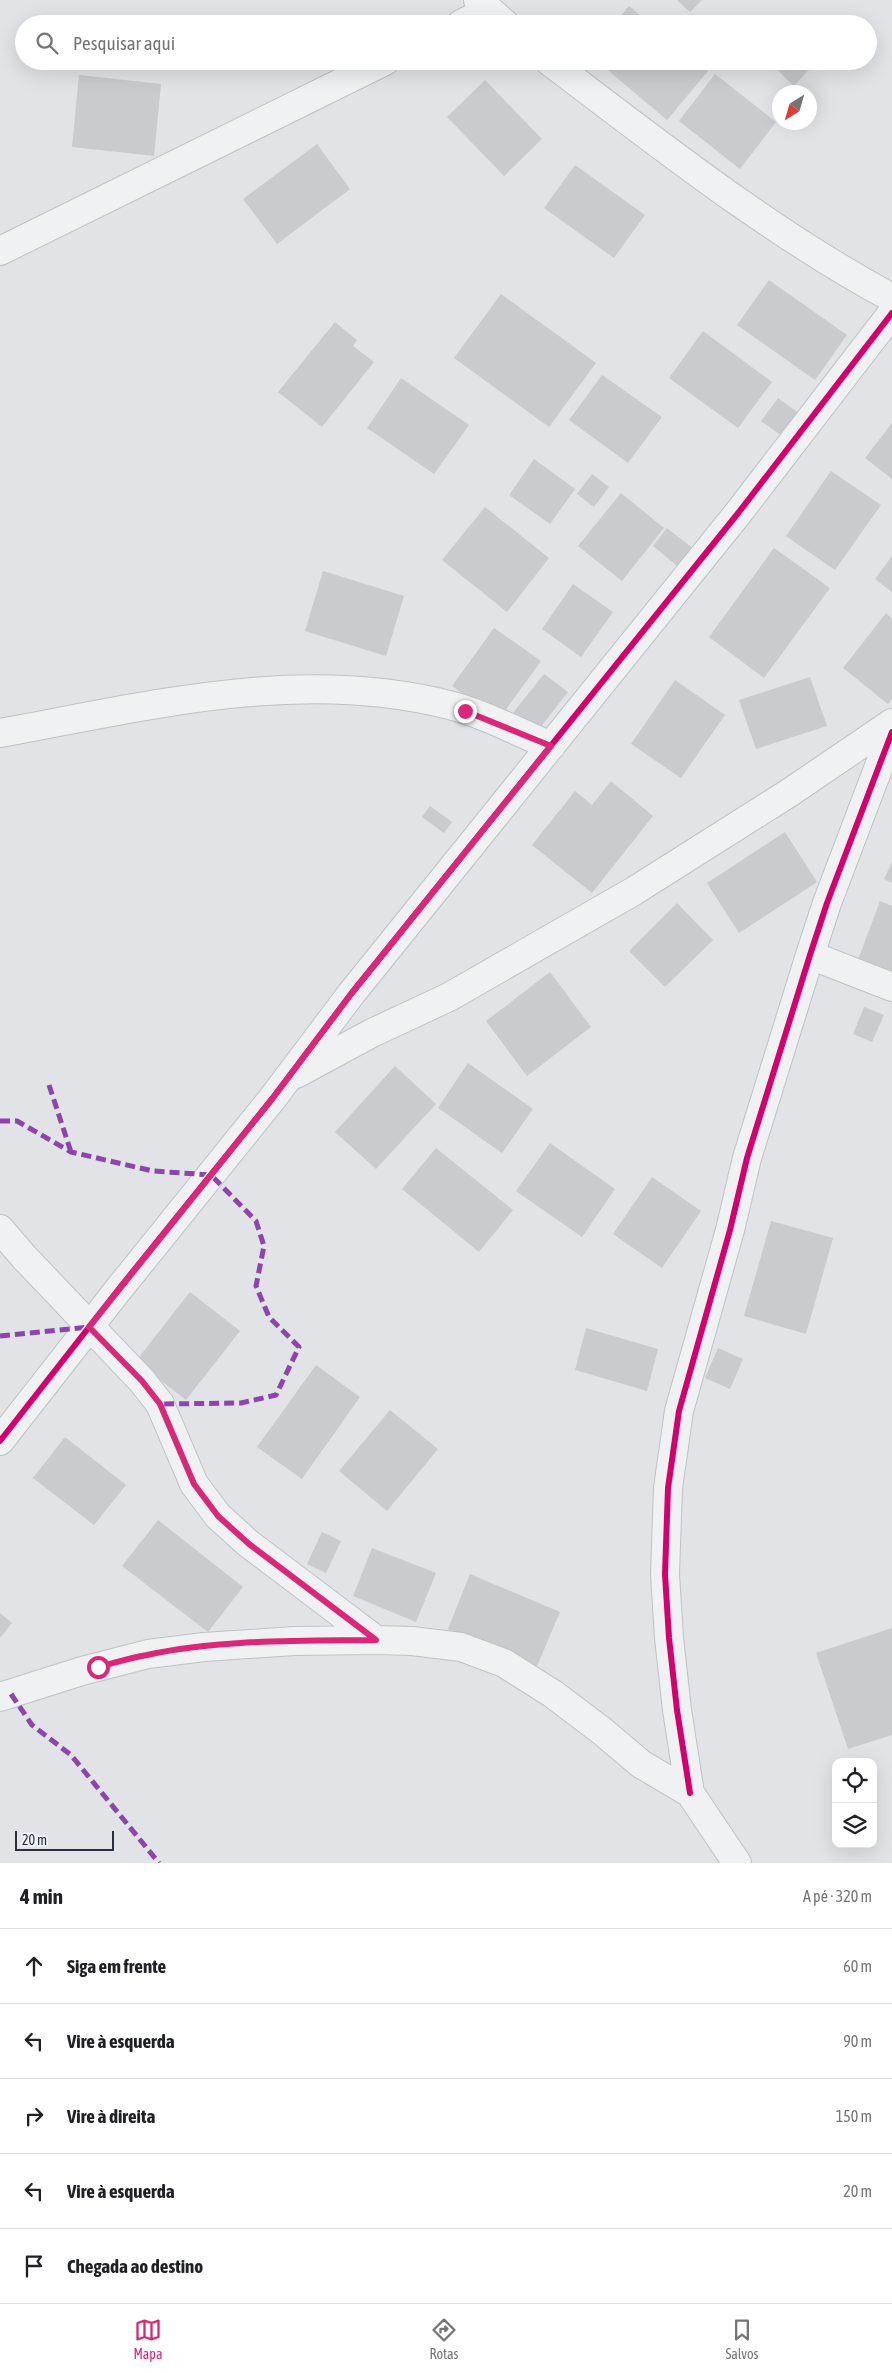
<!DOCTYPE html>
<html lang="pt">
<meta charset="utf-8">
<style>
:root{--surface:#fff;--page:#f2f2f2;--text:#202124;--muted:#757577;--line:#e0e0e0;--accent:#db2777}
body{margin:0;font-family:"Asap Condensed",sans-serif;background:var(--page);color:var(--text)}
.controls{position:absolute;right:15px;bottom:15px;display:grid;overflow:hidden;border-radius:10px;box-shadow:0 5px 20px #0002}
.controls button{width:45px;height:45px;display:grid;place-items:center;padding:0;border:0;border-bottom:1px solid var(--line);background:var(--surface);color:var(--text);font:25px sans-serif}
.compass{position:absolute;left:772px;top:85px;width:45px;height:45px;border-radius:50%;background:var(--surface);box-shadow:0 5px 20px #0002;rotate:217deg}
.scale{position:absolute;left:15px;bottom:12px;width:99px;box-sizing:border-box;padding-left:5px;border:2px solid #282f3f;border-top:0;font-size:14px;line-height:18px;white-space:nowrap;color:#282f3f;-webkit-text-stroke:4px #eef1f5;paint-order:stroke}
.stop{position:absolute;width:15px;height:15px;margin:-11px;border:4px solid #db2777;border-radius:50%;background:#fff}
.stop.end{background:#db2777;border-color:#fff;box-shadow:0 1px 5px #0008}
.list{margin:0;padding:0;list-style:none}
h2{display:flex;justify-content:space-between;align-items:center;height:65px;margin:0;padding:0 20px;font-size:21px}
h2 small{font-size:16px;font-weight:400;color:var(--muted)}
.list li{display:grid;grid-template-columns:32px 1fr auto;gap:15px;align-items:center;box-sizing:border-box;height:75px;padding:0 20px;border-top:1px solid var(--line)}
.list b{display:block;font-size:19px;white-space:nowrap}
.list em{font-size:16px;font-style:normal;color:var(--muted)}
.icon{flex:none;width:28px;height:28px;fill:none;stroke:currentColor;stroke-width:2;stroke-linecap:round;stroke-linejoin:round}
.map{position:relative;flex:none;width:892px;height:1863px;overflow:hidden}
.search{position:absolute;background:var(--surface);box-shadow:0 5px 20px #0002;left:15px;right:15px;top:15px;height:55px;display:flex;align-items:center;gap:12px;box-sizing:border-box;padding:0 18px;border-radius:28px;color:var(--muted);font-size:19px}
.sheet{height:440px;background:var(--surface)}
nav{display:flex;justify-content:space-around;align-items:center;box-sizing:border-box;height:70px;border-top:1px solid var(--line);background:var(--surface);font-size:14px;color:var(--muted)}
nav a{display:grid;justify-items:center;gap:2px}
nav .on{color:var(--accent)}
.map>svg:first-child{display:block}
.building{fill:#c9cbce}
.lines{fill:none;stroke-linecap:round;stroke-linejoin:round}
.minor-casing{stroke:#bfc1c4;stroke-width:30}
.minor{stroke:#f0f1f2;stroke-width:28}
.quiet{stroke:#8e44ad;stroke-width:5;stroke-dasharray:10 5;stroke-linecap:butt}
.cycleway-casing{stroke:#eef1f5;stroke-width:9}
.cycleway{stroke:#d6006c;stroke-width:6}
.route{stroke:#db2777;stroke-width:6}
</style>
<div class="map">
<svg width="892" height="1863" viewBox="0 0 892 1863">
<rect width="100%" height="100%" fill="#e1e3e6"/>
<path class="building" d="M677 0H702L690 12Z
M629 6 651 24H614Z
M597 61H696L708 71 667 120Z
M768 61H817L794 86Z
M715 74 776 122 740 169 679 121Z
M79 75 161 84 154 156 72 147Z
M485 80 542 139 504 176 447 117Z
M317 144 350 189 277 244 243 199Z
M575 165 645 215 614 258 544 208Z
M769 280 847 335 815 380 737 325Z
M501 294 596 363 549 427 454 358Z
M335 322 357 340 353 346 374 362 322 427 278 392Z
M703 331 772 382 738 428 669 378Z
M602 375 662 417 628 463 569 420Z
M401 378 469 425 434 474 367 428Z
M778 398 808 420 792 443 761 421Z
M892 423V479L865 458Z
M534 459 575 489 550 524 509 495Z
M831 471 881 505 835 570 786 536Z
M592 474 609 487 594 507 577 494Z
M621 493 664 528 622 581 578 546Z
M485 507 549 558 507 612 442 560Z
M667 528 695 550 681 569 653 546Z
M774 548 830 588 764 678 709 637Z
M892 556V592L875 579Z
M323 571 404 596 386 656 305 631Z
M573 584 613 612 581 657 542 629Z
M886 613 892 618V699L888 704 843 668Z
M494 628 541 661 499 719 452 686Z
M544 674 568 692 536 733 512 714Z
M810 677 827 726 756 749 739 700Z
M675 680 725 715 681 778 631 744Z
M611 781 653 816 592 893 532 845 575 791 592 805Z
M430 806 452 822 444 833 422 817Z
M785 832 817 882 739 933 707 883Z
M892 862V883L884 879Z
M880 901 892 906V973L858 960Z
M677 903 713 940 665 987 629 951Z
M550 972 591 1027 527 1076 486 1021Z
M864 1007 884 1015 872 1042 853 1034Z
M468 1063 533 1109 502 1153 438 1108Z
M395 1066 436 1104 376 1169 335 1132Z
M550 1143 615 1189 582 1237 516 1191Z
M436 1148 513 1210 479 1252 402 1189Z
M652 1177 701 1211 662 1268 613 1234Z
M771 1221 833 1238 806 1334 744 1316Z
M190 1292 240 1331 186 1400 136 1361Z
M586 1328 658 1349 647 1391 575 1370Z
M718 1348 743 1359 730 1389 705 1378Z
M316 1365 360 1397 302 1479 257 1447Z
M390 1410 438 1449 387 1511 339 1471Z
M65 1437 126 1485 94 1525 33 1478Z
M158 1520 243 1587 208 1632 122 1566Z
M322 1532 341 1541 326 1573 307 1564Z
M372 1548 436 1573 416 1622 353 1596Z
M470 1574 560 1612 537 1666 448 1629Z
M0 1613 12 1623 0 1638Z
M892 1628V1735L848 1749 816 1653Z"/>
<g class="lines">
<defs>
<path id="minor" d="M478 0 505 24
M461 24 489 10
M549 61C660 145 770 232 892 298
M0 251 385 61
M0 733C148 706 300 667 449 705 482 713 520 733 551 746
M810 955 892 987
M296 1074 372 1033 449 997 634 891 789 793 892 723
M0 1229 24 1257 142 1381 160 1404 194 1484 218 1516 249 1544 376 1640
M0 1441 118 1290 272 1099 351 994 739 512 892 313
M0 1697 82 1671 148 1654 204 1647 294 1641 376 1640 412 1641 461 1647 504 1663 553 1694 602 1731 641 1764 690 1793 737 1863
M690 1793 677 1710 669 1638 665 1574 668 1488 679 1411 730 1230 747 1158 810 955 827 903 892 732"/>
</defs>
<use href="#minor" class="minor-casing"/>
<use href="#minor" class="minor"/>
<path class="quiet" d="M49 1085 71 1152
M0 1121H17L71 1152 153 1171 211 1175 256 1221 264 1246 256 1286 269 1317 299 1347 276 1395 241 1403 160 1404
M0 1336 89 1327
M11 1694 32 1725 71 1755 159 1863"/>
<defs>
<path id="cycleway" d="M0 1441 118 1290 272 1099 351 994 739 512 892 313
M690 1793 677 1710 669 1638 665 1574 668 1488 679 1411 730 1230 747 1158 810 955 827 903 892 732"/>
</defs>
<use href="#cycleway" class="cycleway-casing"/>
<use href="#cycleway" class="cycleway"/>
</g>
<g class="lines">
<path class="route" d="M98 1667C114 1663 130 1658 147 1655 219 1639 302 1641 376 1640L249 1544 218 1516 194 1484 160 1404 142 1381 89 1327 272 1099 351 994 551 746 465 711"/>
</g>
</svg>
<div class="controls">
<button><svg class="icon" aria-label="locate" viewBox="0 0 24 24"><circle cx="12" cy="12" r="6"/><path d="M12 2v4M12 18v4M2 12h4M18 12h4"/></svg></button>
<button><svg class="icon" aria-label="layers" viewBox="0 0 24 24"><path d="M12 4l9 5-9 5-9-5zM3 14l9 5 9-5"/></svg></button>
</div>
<svg class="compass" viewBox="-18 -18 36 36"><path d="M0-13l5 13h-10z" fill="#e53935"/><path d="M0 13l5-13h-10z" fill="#757577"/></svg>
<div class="scale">20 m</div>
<div class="stop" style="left:98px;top:1667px"></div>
<div class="stop end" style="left:465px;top:711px"></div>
<div class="search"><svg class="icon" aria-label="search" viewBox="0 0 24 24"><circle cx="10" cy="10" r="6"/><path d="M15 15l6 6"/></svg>Pesquisar aqui</div>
</div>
<section class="sheet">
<h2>4 min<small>A pé · 320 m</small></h2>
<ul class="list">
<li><svg class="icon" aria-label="ahead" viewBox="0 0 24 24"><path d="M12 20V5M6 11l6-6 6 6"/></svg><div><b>Siga em frente</b></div><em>60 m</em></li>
<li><svg class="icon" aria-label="left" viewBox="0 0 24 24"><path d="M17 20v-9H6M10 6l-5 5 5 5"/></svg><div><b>Vire à esquerda</b></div><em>90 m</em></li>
<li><svg class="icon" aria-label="right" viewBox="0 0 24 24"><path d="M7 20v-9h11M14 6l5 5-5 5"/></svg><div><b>Vire à direita</b></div><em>150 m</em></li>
<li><svg class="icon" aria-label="left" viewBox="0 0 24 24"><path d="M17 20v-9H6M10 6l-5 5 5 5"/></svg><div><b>Vire à esquerda</b></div><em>20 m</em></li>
<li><svg class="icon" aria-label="arrive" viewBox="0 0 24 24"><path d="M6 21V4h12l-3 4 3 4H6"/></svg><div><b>Chegada ao destino</b></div></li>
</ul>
</section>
<nav>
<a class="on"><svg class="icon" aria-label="map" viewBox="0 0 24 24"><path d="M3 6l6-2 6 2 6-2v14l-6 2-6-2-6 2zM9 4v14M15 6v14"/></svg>Mapa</a>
<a><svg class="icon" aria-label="directions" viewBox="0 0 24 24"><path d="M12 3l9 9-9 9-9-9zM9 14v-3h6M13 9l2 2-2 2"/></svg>Rotas</a>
<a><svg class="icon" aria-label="saved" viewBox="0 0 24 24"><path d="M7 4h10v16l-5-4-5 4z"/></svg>Salvos</a>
</nav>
